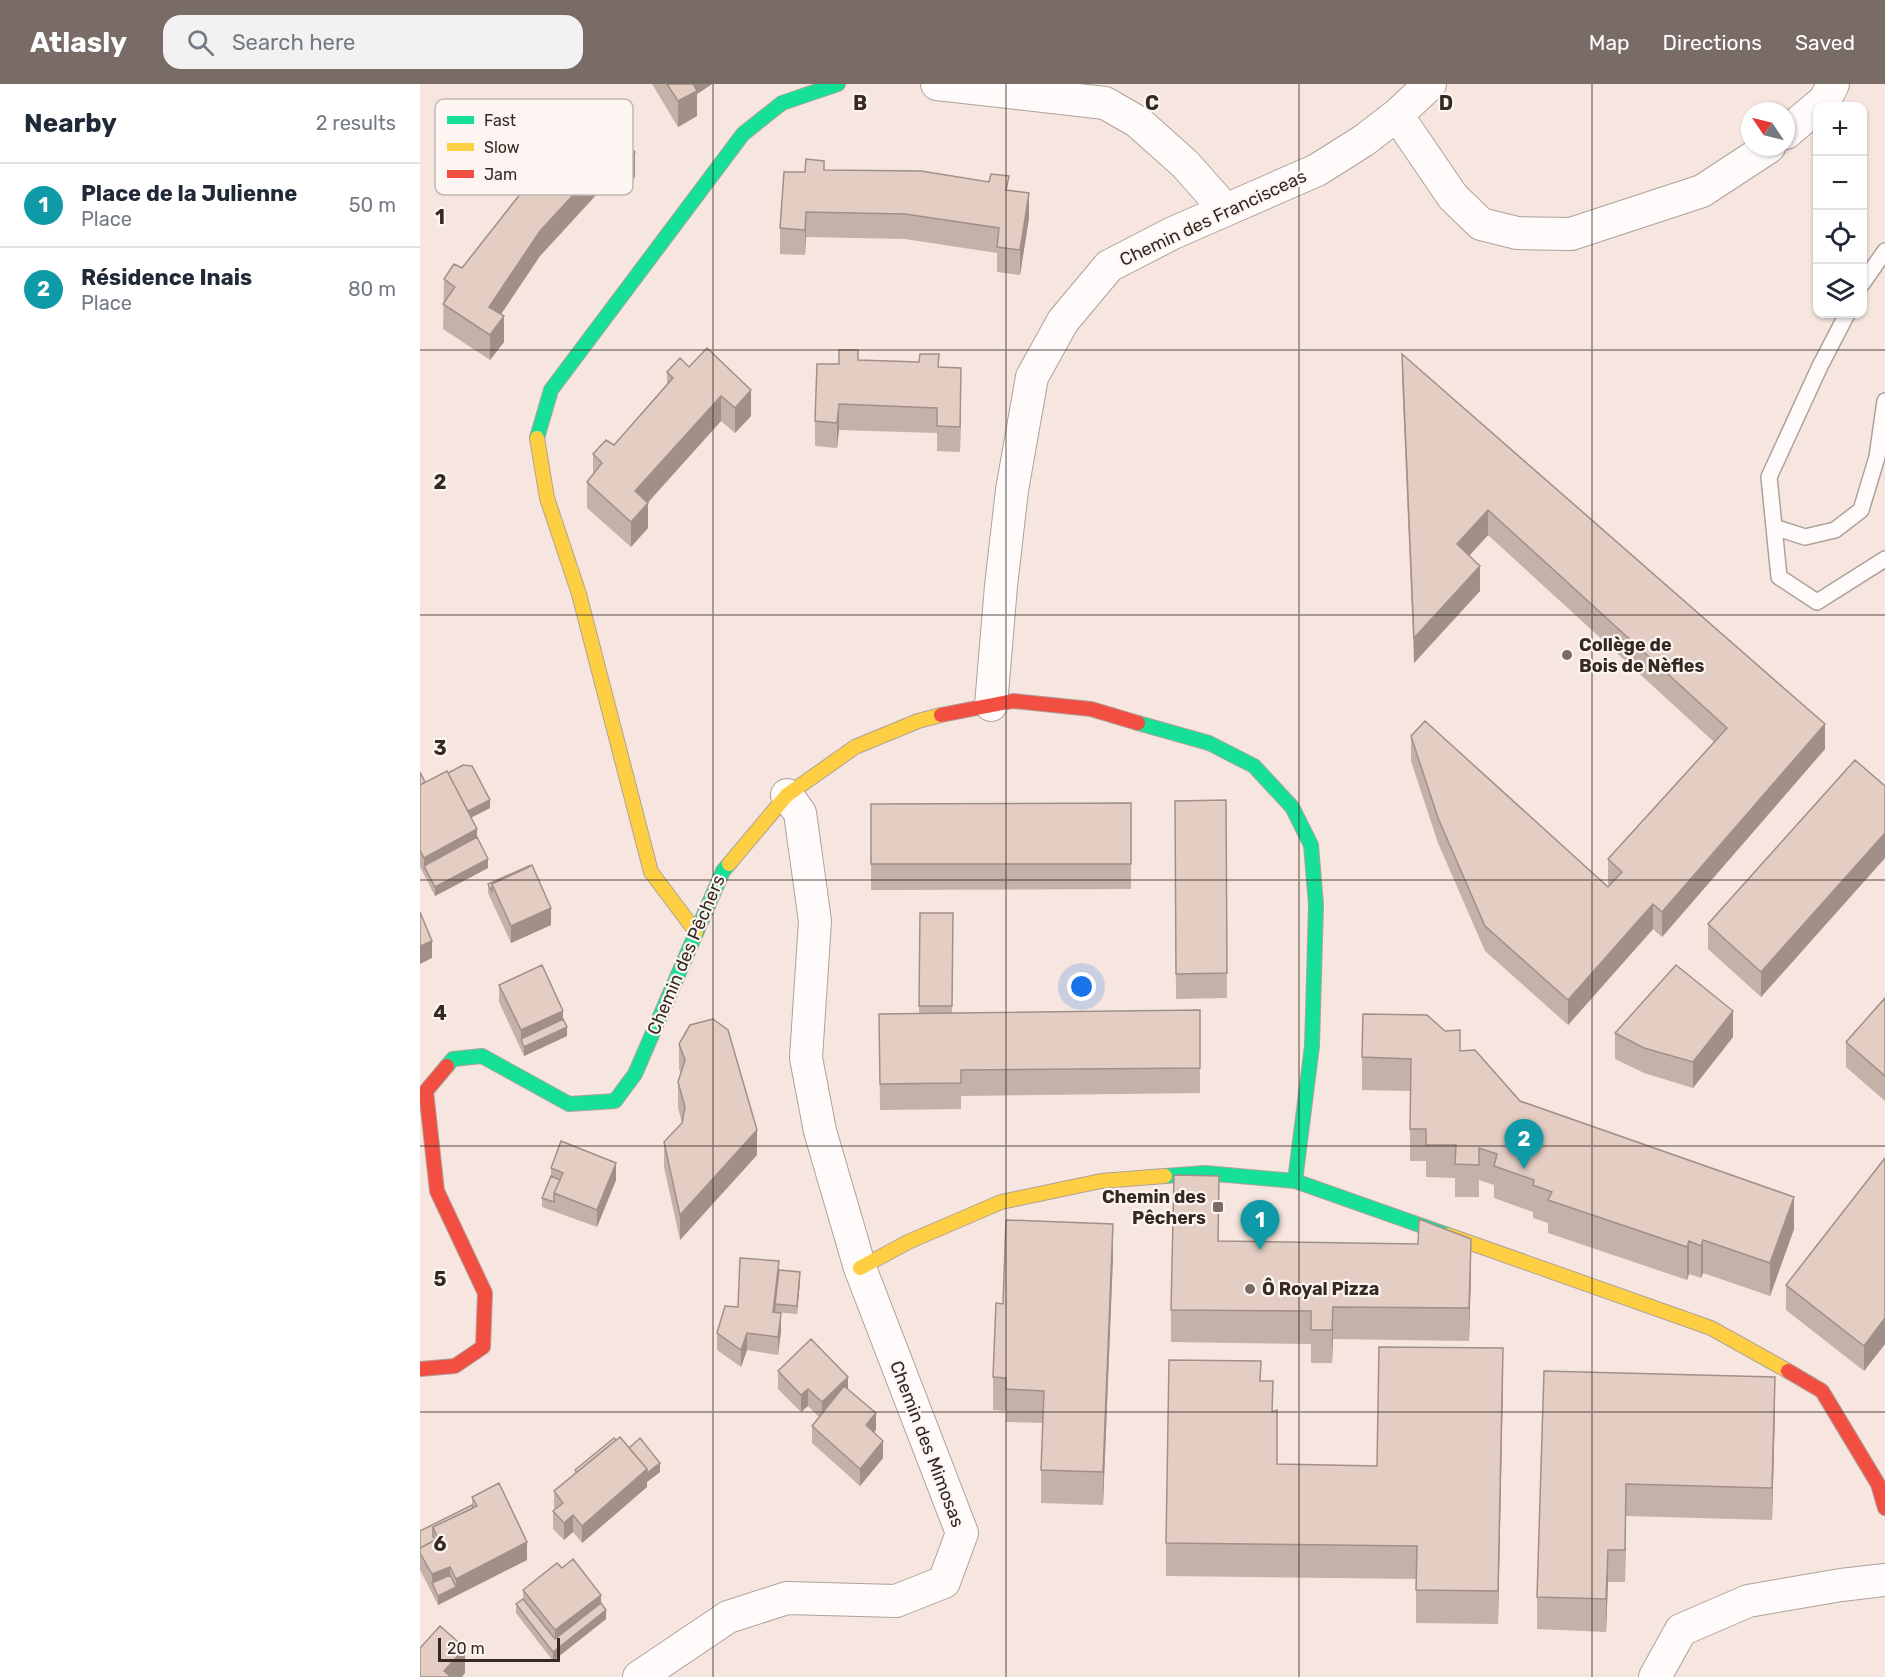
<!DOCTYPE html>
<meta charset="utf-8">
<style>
:root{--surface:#fff;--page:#f2f2f3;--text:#1f2937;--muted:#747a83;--line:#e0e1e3;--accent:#796b65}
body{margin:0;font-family:Rubik,sans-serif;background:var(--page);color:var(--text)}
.controls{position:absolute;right:18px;top:18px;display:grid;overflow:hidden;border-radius:12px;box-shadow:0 2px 4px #0004}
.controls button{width:54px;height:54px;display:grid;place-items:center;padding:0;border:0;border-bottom:2px solid var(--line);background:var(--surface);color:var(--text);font:30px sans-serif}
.compass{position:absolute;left:1321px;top:18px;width:54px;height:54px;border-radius:50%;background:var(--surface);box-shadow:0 2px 4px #0004;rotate:305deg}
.scale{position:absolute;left:18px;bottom:15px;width:122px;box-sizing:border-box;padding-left:6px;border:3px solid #362923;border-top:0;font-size:16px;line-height:21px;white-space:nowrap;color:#362923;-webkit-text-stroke:4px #fcf5f2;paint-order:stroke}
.you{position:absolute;left:662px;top:903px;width:21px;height:21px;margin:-15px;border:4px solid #fff;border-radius:50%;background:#1a73e8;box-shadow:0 0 0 9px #1a73e833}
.badge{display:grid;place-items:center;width:39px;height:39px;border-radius:50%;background:var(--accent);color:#fff;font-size:20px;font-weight:700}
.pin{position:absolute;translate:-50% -50px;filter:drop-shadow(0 2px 3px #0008)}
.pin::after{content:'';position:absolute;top:32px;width:21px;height:18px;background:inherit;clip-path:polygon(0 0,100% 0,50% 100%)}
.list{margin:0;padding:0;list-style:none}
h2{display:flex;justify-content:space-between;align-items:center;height:78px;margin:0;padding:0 24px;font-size:26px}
h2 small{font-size:20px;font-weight:400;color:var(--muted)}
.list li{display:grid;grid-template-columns:39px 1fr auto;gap:18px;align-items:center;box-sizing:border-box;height:84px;padding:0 24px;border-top:2px solid var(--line)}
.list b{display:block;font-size:22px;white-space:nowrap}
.list p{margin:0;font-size:20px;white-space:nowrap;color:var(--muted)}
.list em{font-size:20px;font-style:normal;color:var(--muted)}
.icon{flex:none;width:33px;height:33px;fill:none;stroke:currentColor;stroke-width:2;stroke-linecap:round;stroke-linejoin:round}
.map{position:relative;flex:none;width:1465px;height:1593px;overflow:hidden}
header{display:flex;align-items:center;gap:36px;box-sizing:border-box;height:84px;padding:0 30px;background:var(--accent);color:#fff}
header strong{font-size:28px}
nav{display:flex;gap:33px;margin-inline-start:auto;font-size:21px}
.search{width:420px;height:54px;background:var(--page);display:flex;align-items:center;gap:15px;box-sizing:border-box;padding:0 21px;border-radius:18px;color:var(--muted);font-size:22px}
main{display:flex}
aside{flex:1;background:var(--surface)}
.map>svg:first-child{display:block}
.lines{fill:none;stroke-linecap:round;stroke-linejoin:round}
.lane-casing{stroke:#aea29b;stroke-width:18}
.street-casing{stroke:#aea29b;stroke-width:34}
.fast-casing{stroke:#aea29b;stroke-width:16}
.slow-casing{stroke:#aea29b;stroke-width:16}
.jam-casing{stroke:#aea29b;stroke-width:16}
.lane{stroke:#fefbfa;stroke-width:15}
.street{stroke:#fefbfa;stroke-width:32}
.fast{stroke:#16e098;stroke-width:14}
.slow{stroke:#ffcf43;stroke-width:14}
.jam{stroke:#f24e42;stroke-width:14}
.wall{fill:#c4b1a8}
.shaded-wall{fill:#a09088}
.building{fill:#e4cec3;stroke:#a09088;stroke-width:1.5}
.grid{fill:none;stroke:#362923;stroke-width:1.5;stroke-opacity:0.55}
.poi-dot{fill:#796b65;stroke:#fcf5f2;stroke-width:2}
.labels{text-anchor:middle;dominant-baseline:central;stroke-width:4.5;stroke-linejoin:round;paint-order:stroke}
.street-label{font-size:18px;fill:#362923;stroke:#fcf5f2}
.poi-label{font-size:18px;font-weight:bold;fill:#362923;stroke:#fcf5f2;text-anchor:start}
.key{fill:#fcf5f2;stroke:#c1b8b4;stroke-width:1.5}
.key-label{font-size:16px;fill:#362923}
.grid-label{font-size:20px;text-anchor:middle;font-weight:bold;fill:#362923;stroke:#fcf5f2;stroke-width:4.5;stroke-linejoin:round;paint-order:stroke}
</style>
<header>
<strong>Atlasly</strong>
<div class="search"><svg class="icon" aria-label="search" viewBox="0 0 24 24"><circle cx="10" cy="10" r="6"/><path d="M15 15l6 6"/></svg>Search here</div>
<nav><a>Map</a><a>Directions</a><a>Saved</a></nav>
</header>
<main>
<aside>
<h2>Nearby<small>2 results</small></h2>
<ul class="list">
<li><span class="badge" style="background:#0f9aa8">1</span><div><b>Place de la Julienne</b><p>Place</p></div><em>50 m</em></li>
<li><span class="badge" style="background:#0f9aa8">2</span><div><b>Résidence Inais</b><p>Place</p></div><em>80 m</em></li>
</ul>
</aside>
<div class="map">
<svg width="1465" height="1593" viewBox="0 0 1465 1593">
<rect width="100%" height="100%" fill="#f6e6df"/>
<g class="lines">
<defs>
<path id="lane" d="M1442 200 1465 167
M1427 230 1400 282 1349 393 1359 493 1397 518 1465 475
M1354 443 1385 453 1415 446 1441 426 1457 373 1465 317"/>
<path id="street" d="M517 0 685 19 718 38 765 80 805 125
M977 31 1033 113 1061 140 1097 149 1151 150 1282 107 1349 63
M1366 49 1405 16 1413 0
M571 621 581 502 592 406 612 293 643 237 689 182 753 149 897 86 943 57 977 31 1010 0
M219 1593 308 1533 367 1514 476 1517 524 1498 542 1449 440 1184 400 1047 386 974 395 837 380 729 367 711
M1235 1593 1261 1546 1328 1517 1421 1501 1465 1496"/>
<path id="fast" d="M117 354 131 306 323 50 362 19 418 0
M718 639 789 659 834 682 872 723 891 761 896 821 892 962 875 1097
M27 982 33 975 62 972 149 1020 195 1017 215 990 303 787 309 780
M745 1092 785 1089 875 1097 1028 1151"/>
<path id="slow" d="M117 354 127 414 159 510 231 788 276 848
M309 780 367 711 435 663 498 637 521 631
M1028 1151 1291 1244 1368 1287
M440 1184 488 1158 581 1118 681 1097 745 1092"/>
<path id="jam" d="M521 631 593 617 671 625 718 639
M0 1285 35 1282 63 1263 65 1209 17 1107 6 1007 27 982
M1368 1287 1402 1307 1458 1400 1465 1424"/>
</defs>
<use href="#lane" class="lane-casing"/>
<use href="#street" class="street-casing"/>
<use href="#fast" class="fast-casing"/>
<use href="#slow" class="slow-casing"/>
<use href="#jam" class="jam-casing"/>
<use href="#lane" class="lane"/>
<use href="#street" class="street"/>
<use href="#fast" class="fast"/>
<use href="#slow" class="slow"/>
<use href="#jam" class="jam"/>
</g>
<path class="wall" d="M232 0H292L277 10V32L258 43Z
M159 47 215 93 202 110 188 98 120 172 81 230 84 258 70 276 23 245 24 195 42 184 137 63V52Z
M404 86 589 106 609 134 600 191 577 188V169L485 155 386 153 385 171 360 170V144L385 88Z
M982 270 1405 665 1242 853 1233 845 1148 941 1065 867 1018 759 991 677V652L1188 803 1189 801 1188 800V775L1294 658 1068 451 1049 472 1060 507 994 579 982 295Z
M438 276 519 283 541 310 540 368 517 367V349L419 346 417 364 395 362V337L419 280Z
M269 283 331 332 315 349 301 337 227 419 228 444 211 463 167 424V398L173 391V370L194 361 247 300V288Z
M0 688 5 698 28 689 70 724 51 734 68 784 15 812 0 783Z
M1465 702V774L1341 913 1288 865V840Z
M806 716 807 914 756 915 755 717Z
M711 719V805L451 806V720Z
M109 782 131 841 91 859 68 809V800Z
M500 829H533L532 929 780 926V1009L541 1012V1025L460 1026 459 930H499Z
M79 901 143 935 147 952 104 972 79 918Z
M1465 914V1017L1426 983V958Z
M1195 949 1313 953 1273 1004 1224 989 1195 975Z
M259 960 337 1071 260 1156 244 1083V1058L262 1039 258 1024V998L261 990 259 985Z
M1040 967 1100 1017 1374 1145 1350 1212 1283 1189 1281 1194 1269 1190 1267 1196 1128 1149V1139L1113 1134V1128L1074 1114V1101L1059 1096V1113H1035V1094L1006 1093V1077H990V1007L942 1006V973Z
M1465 1074V1260L1444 1287 1366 1226V1201Z
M131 1084 196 1096 177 1143 122 1123V1114L131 1092Z
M799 1157 1051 1187 1049 1257 913 1255 912 1279H891V1260L751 1258V1226Z
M693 1172 683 1421 621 1419V1386L623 1339 586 1338V1327L573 1326V1293L583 1220Z
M359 1186 380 1197 377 1230 355 1228 361 1247 358 1271 327 1266 321 1283 297 1266V1249L318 1223Z
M358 1287 428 1305 456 1346 454 1348 463 1374 440 1402 392 1359V1342L399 1333 388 1322 381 1328 358 1305Z
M1124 1287 1355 1325 1352 1436 1206 1432 1205 1498H1188L1186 1548 1117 1545V1513Z
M1083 1296 1078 1540 996 1539V1495L746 1492V1459L841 1297 853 1328 857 1380 957 1382Z
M196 1356 209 1364 240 1388 227 1398V1403L162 1459 153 1448 144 1456 133 1445V1427L135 1426 134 1424V1407L155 1390V1386Z
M52 1413 107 1476 18 1521 0 1486V1447L52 1421Z
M103 1506 181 1519 186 1535 133 1577 96 1529V1520L103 1515Z"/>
<path class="shaded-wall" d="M268 0H292L277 10V32L258 43V17Z
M215 68V93L202 110V85Z
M188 73V98L120 172 69 248V223L120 147Z
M609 109V134L600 191V166Z
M386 128V153L385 171V146Z
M84 232V258L70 276V251Z
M541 284V310L540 368V343Z
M331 306V332L315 349V324Z
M301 312V337L215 433V407Z
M419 320V346L417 364V339Z
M228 419V444L211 463V438Z
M1068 426V451L1037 485V460Z
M1060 482V507L994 579V554Z
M1405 640V665L1242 853V828Z
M70 716V724L44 737V729Z
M57 745V762L4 782V791V774Z
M1465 749V774L1341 913V888Z
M68 775V784L15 812V803Z
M1233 820V845L1148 941V916Z
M131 824V841L91 859V842Z
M12 857V874L0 880V862Z
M143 927V944L101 955V946Z
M1313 927V953L1273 1004V978Z
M147 943V952L104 972V963Z
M337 1046V1071L260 1156V1131Z
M196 1079V1096L177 1143V1126Z
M1374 1113V1145L1350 1212V1179Z
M693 1140V1172L683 1421V1388Z
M1051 1155V1187L1049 1257V1224Z
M1283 1156V1189L1281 1194V1162Z
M1269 1157V1190L1267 1196V1163Z
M359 1177V1194L353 1245V1228Z
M380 1188V1197L377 1230V1222Z
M913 1223V1255L912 1279V1246Z
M361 1229V1247L358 1271V1253Z
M1465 1234V1260L1444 1287V1262Z
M327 1249V1266L321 1283V1266Z
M1083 1264V1296L1078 1540V1507Z
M428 1293V1310L402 1335V1318Z
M1355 1293V1325L1352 1436V1404Z
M388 1305V1322L381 1328V1311Z
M456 1329V1346L446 1358V1341Z
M463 1357V1374L440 1402V1385Z
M240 1379V1388L227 1398V1403L162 1459V1442L227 1385Z
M1206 1400V1432L1205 1498V1466Z
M153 1431V1448L144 1456V1439Z
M107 1458V1476L18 1521V1512L36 1503V1495Z
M1188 1466V1498L1186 1548V1515Z
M30 1483V1500L12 1499V1490Z
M181 1511V1528L135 1564V1546Z
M186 1526V1535L133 1577V1568Z
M45 1564V1589L42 1593H24V1587Z"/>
<path class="building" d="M247 0H273L277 7 258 17Z
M173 30 215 68 202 85 188 73 120 147 69 223 84 232 70 251 23 220 35 203 24 195 34 180 42 184 142 57 137 52 150 39 159 47Z
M386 75 404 77V86L501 87 569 98 571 90 589 92 586 106 609 109 600 166 577 163 579 144 485 130 386 128 385 146 360 144 364 88H385Z
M287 264 331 306 315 324 301 312 215 407 228 419 211 438 167 398 182 379 173 370 186 356 194 361 253 294 247 288 260 274 269 283Z
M419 266H438V276L499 278 500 270H519L518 283 541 284 540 343 517 342V324L419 320 417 339 395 337 397 280H419Z
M982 270 1405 640 1242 828 1233 820 1148 916 1065 842 1018 734 991 652 1005 637 1188 803 1202 788 1188 775 1307 644 1068 426 1037 460 1060 482 994 554Z
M1435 676 1465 702V749L1341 888 1288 840Z
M43 681 52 682 70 716 48 727 28 689Z
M27 687 57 745 4 774 0 766V701Z
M0 688 5 698 0 701Z
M806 716 807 889 756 890 755 717Z
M711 719V780H451V720Z
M57 753 68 775 15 803 4 782Z
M112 781 131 824 91 842 72 800Z
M109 782V783L72 800V808L68 800Z
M0 828 12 857 0 862Z
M500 829H533L532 922H499Z
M122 881 143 927 101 946 79 901Z
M1256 881 1313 927 1273 978 1224 964 1195 949Z
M1465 914V992L1426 958Z
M780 926V984L541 986V999L460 1000 459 930Z
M943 930 1007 931 1025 947 1040 946V967L1055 966 1100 1017 1374 1113 1350 1179 1283 1156 1281 1162 1269 1157 1267 1163 1128 1116 1132 1108 1113 1101 1114 1096 1074 1082 1077 1070 1059 1064V1081L1035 1080 1036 1061H1006V1045H990L991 975 942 973Z
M143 935 147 943 104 963 101 955Z
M293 935 308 946 337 1046 260 1131 244 1058 262 1039 265 1023 258 998 265 976 259 960 270 941Z
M141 1057 196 1079 177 1126 134 1109 143 1089 131 1084Z
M1465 1074V1234L1444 1262 1366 1201Z
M754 1091 799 1092 798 1157 998 1160 999 1135 1051 1155 1049 1224 913 1223 912 1246H891V1227L751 1226Z
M131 1092 140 1096 134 1109V1118L122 1114Z
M586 1136 693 1140 683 1388 621 1386 624 1307 586 1305V1294L573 1293 576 1219 583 1220Z
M320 1174 359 1177 353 1228 361 1229 358 1253 327 1249 321 1266 297 1249 305 1222 318 1223Z
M359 1186 380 1188 377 1222 355 1220Z
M391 1255 428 1293 402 1318 388 1305 381 1311 358 1287Z
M959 1263 1083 1264 1078 1507 996 1506 997 1462 746 1459 749 1276 841 1277 840 1297H853L852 1328 857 1326V1380L957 1382Z
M1124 1287 1355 1293 1352 1404 1206 1400 1205 1466H1188L1186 1515 1117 1513Z
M424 1302 456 1329 446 1341 463 1357 440 1385 392 1342Z
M200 1353 227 1385 162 1442 153 1431 144 1439 133 1427 143 1419 134 1407Z
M194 1354 196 1356 157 1388 155 1386Z
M220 1354 240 1379 227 1389V1385L209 1364Z
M79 1399 107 1458 36 1495 30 1483 12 1490 0 1469V1464L18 1455 13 1443 57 1422 52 1413Z
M52 1421 53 1424 13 1443V1452L15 1456 0 1464V1447Z
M153 1475 181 1511 135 1546 103 1506 137 1479 142 1484Z
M30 1491 36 1503 18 1512 12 1499Z
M103 1515 135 1555 181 1519 186 1526 133 1568 96 1520Z
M20 1542 45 1564 24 1587 31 1593H0V1564Z"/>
<path class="grid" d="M293 0V1593M586 0V1593M879 0V1593M1172 0V1593M0 266H1465M0 531H1465M0 796H1465M0 1062H1465M0 1328H1465"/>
<g class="poi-dot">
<circle cx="1147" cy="571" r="6"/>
<rect x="792" y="1117" width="12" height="12" rx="3"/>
<circle cx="830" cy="1205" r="6"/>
</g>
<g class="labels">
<g class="street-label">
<text transform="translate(793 134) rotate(-25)">Chemin des Francisceas</text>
<text transform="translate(266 871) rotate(-67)">Chemin des Pêchers</text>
<text transform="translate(507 1360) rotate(69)">Chemin des Mimosas</text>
</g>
<g class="poi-label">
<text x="1159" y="561">Collège de<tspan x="1159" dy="21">Bois de Nèfles</tspan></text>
<text x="786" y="1113" text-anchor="end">Chemin des<tspan x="786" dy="21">Pêchers</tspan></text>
<text x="842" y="1205">Ô Royal Pizza</text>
</g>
</g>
<rect x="15" y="15" width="198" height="96" rx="9" class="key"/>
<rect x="27" y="32" width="27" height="8" fill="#16e098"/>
<rect x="27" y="59" width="27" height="8" fill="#ffcf43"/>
<rect x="27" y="86" width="27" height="8" fill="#f24e42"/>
<g class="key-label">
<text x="64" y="42">Fast</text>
<text x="64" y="69">Slow</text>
<text x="64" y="96">Jam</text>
</g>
<g class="grid-label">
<text x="440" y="26">B</text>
<text x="732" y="26">C</text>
<text x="1026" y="26">D</text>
<text x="20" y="140">1</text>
<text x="20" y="405">2</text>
<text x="20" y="671">3</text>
<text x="20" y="936">4</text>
<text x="20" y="1202">5</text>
<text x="20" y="1467">6</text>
</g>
</svg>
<div class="controls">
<button>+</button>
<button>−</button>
<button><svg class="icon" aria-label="locate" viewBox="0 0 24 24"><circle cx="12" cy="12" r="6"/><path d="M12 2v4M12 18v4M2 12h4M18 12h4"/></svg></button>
<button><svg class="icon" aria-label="layers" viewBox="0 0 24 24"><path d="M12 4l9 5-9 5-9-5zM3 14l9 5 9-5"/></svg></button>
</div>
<svg class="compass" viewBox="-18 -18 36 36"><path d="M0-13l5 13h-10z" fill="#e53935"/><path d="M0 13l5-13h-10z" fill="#747a83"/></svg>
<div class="scale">20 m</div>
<div class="you"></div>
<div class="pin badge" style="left:840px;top:1166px;background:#0f9aa8">1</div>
<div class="pin badge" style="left:1104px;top:1085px;background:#0f9aa8">2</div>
</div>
</main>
